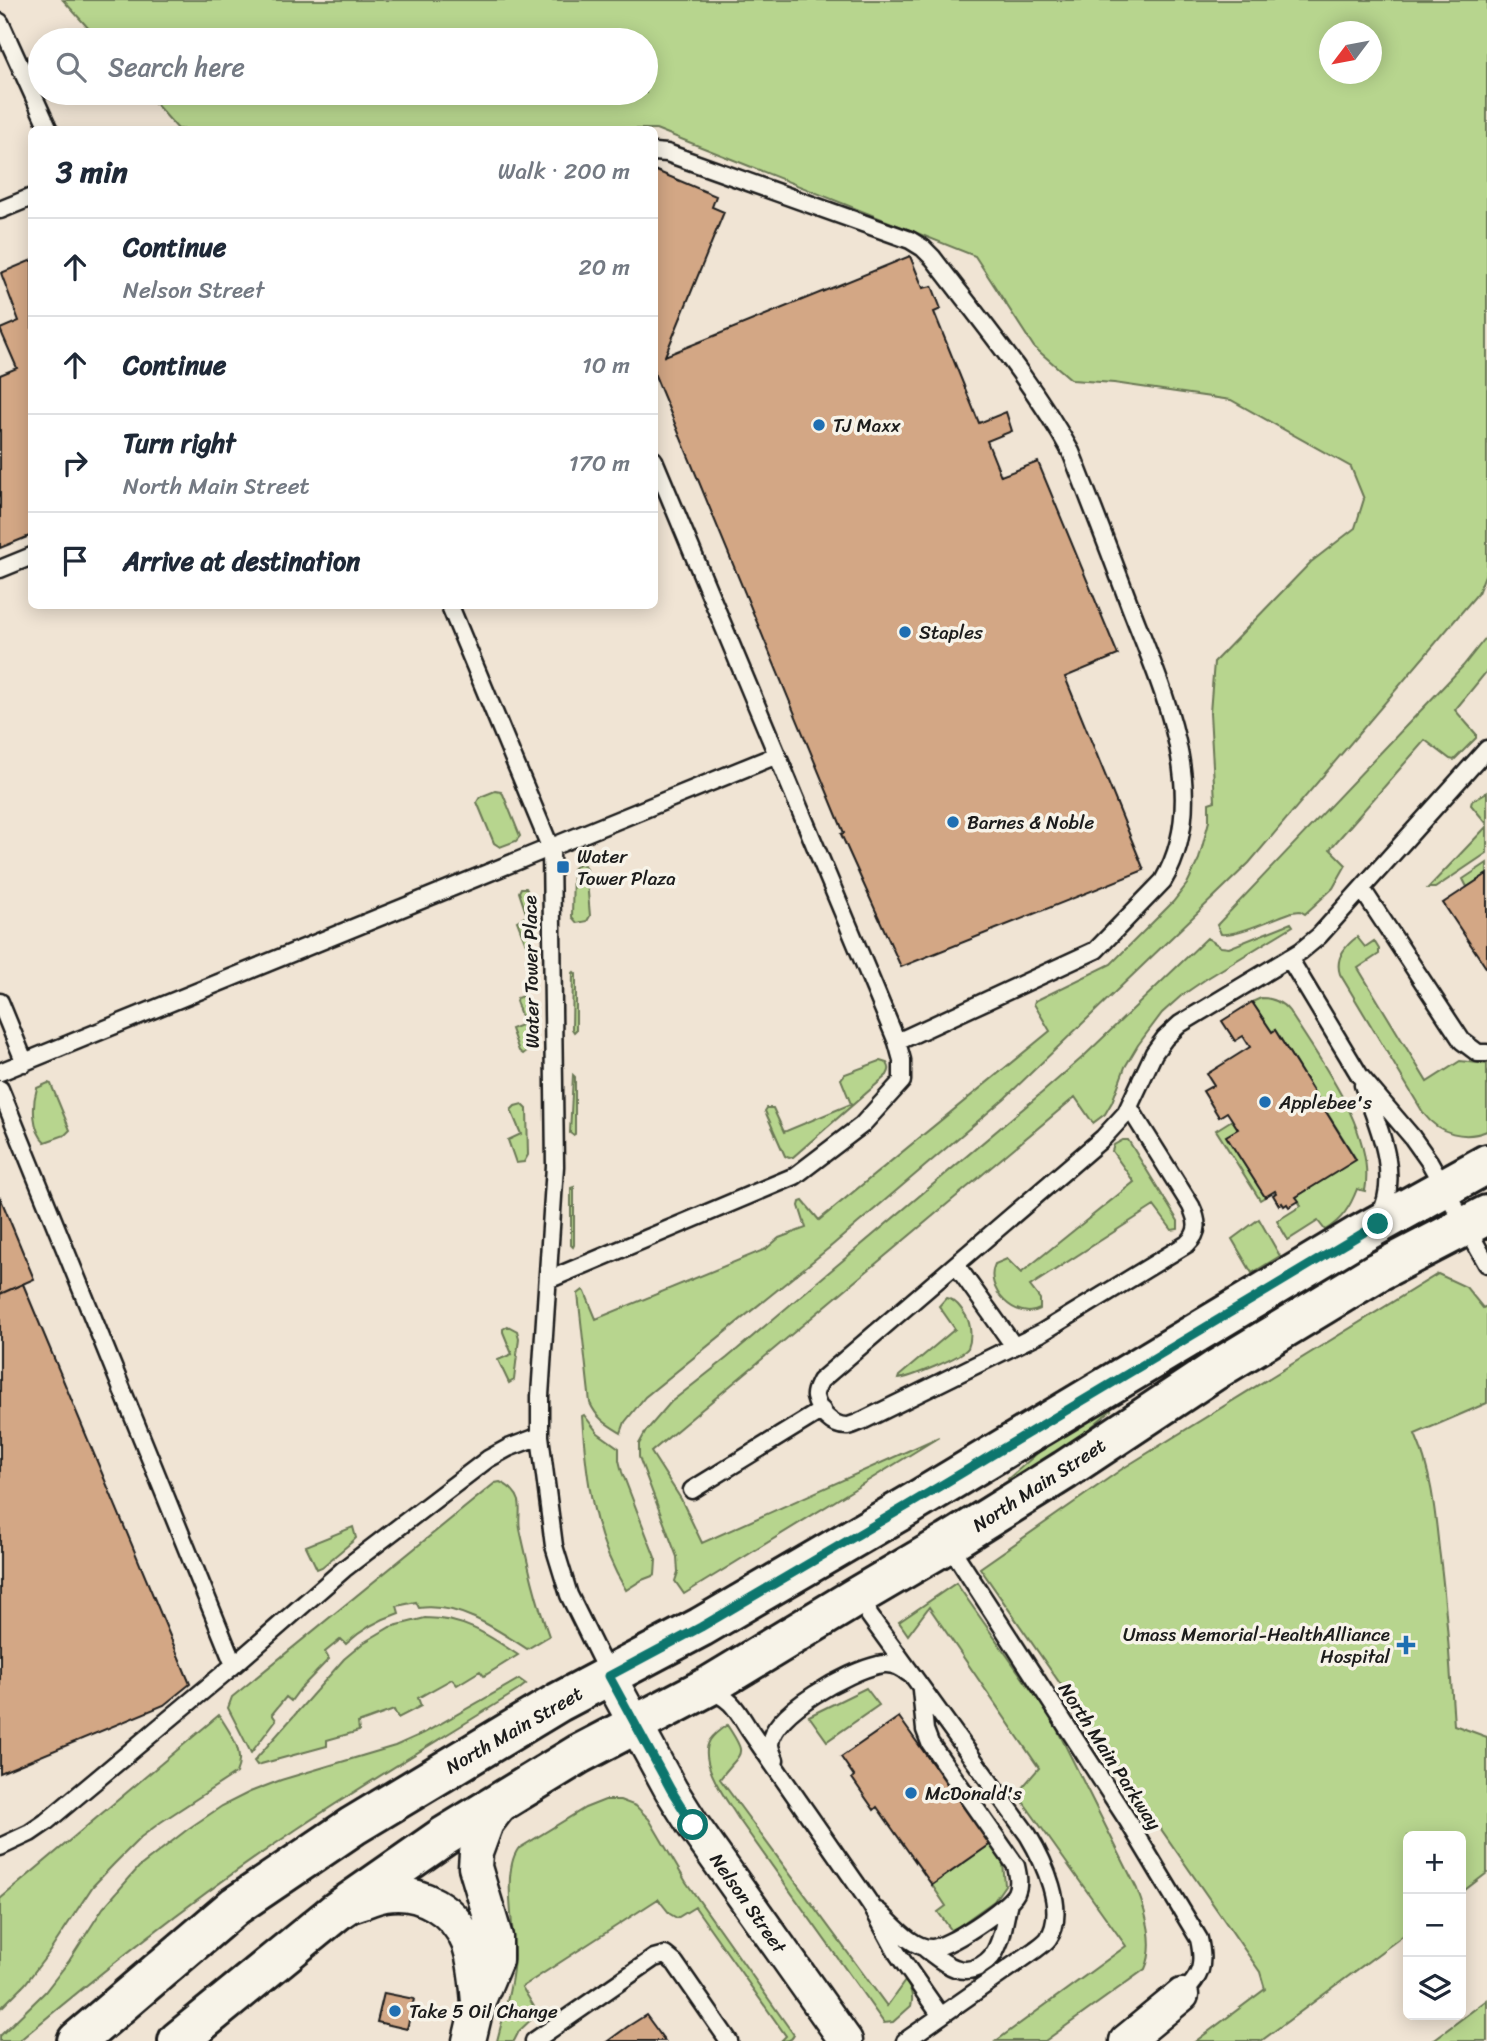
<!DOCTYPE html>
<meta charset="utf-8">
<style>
:root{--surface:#fff;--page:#f2f2f3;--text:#1f2937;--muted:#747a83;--line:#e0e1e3}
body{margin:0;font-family:Sriracha,sans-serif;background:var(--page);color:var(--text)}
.controls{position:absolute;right:21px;bottom:21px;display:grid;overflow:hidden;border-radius:10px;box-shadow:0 4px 18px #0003}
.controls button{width:63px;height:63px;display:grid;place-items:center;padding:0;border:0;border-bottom:2px solid var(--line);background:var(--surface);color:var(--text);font:35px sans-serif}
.compass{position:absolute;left:1319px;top:21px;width:63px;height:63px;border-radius:50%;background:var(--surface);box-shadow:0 4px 18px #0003;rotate:238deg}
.stop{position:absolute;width:21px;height:21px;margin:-16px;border:5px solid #0f766e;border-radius:50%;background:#fff}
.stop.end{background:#0f766e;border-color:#fff;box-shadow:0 2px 7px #0008}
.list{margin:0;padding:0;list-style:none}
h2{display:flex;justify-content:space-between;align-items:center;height:91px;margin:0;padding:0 28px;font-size:30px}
h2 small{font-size:23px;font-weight:400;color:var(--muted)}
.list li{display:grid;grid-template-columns:46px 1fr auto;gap:21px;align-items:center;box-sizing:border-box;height:98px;padding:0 28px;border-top:2px solid var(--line)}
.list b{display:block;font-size:26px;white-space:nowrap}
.list p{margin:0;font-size:23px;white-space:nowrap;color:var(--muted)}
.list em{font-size:23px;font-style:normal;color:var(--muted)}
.icon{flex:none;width:38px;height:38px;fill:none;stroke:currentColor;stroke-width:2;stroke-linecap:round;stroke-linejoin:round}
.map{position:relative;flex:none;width:1487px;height:2041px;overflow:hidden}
.search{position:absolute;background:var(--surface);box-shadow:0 4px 18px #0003;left:28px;top:28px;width:630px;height:77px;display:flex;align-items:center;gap:18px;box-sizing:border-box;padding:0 24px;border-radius:38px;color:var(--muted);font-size:26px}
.panel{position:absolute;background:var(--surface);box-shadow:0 4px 18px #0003;left:28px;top:126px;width:630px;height:483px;border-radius:10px}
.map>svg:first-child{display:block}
.green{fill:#b7d58e;stroke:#6a7855;stroke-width:2;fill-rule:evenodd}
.building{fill:#d3a785;stroke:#1c1c1c;stroke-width:2}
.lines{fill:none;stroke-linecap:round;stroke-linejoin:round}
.lane-casing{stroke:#1c1c1c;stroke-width:21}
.street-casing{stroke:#1c1c1c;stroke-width:37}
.primary-casing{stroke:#1c1c1c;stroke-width:44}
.lane{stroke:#f7f3e8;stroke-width:16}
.street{stroke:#f7f3e8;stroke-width:32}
.primary{stroke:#f7f3e8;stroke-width:38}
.route{stroke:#0f766e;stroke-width:9}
.poi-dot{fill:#1f6fb2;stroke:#f7f3e8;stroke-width:2.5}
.labels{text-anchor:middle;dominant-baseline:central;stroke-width:7;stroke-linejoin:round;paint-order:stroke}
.poi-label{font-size:19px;fill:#1c1c1c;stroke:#f7f3e8;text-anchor:start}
.street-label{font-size:19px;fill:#1c1c1c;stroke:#f7f3e8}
</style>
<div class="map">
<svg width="1487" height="2041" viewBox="0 0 1487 2041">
<rect width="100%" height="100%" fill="#f0e4d4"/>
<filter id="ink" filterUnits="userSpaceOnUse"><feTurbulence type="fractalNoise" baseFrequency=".0143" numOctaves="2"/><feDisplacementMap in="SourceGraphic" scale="14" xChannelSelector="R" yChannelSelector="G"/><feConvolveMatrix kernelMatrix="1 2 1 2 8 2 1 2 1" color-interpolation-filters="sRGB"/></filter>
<g filter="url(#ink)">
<path class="green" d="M63 0H1487V570L1478 593 1249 863 1005 1098 829 1248 645 1397 625 1422 621 1433C608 1425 597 1419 590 1403L578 1294 583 1290 585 1292 596 1319 766 1249 779 1238 806 1228 799 1206 800 1202 803 1201 819 1220 1050 1031 1034 1004 1035 1001 1111 964 1173 902 1187 884 1199 859 1209 821V803L1215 801 1210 713 1214 662 1311 562 1355 528 1364 499 1351 467 1231 400 1114 383 1072 380 1034 347 975 256 656 129H178L146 93H646V40H99ZM1330 32H1372V74H1330Z
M1487 636V671L1455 710 1476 734V738L1454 760 1450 759 1425 740 1330 849 1346 865 1333 888 1305 914 1300 911 1292 912C1275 918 1236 936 1221 934L1217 925 1463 666Z
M495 791 501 792 503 794 520 836 516 841 500 847 494 843 477 802 480 797Z
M1487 792V824L1471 805 1472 801Z
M1487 826V853L1435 888H1428Z
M579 863 584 865 586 869 590 916 587 921 577 923 572 917 573 869Z
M1487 863V874L1467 887 1463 879Z
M521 888H526L527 890 529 942 526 944 517 921 527 916 519 892Z
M1291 923 1293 926 1206 979 1181 996 1162 1013 1138 1045 1125 1067 1112 1102 1105 1114 1093 1123 1075 1097 651 1452 681 1499 702 1543 939 1437 684 1594 675 1581 678 1572 677 1557 639 1457V1444L646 1431 671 1402 727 1358 1044 1091 1084 1056 1207 938 1221 947 1229 948Z
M1357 937 1365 947 1374 941 1379 949V954L1358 968 1427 1082 1460 1061 1487 1064V1131C1465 1140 1439 1134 1424 1114L1340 974C1335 959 1345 946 1357 937Z
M574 972 576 974V1030L574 1032 572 1029 573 973Z
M525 995 527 1000 528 1050 523 1054 519 1051 511 1029 524 1024 516 1001 517 998Z
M1261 998C1273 998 1282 1002 1289 1011 1319 1059 1376 1132 1365 1191L1357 1189C1350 1207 1342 1220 1325 1230L1318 1221 1288 1240 1277 1221 1301 1206 1296 1197 1356 1159 1275 1030 1272 1032 1252 1002Z
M880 1061 887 1063C890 1068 890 1070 887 1075L793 1157 789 1158 785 1156 765 1111 767 1108H773L784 1132 851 1104 841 1079 845 1074Z
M573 1075 575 1077V1134L573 1135 570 1133Z
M48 1083 51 1084 70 1130 65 1135 45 1142C32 1130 32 1105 37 1088Z
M522 1104 527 1109 528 1155 524 1162 516 1163 508 1140 521 1134 511 1110 515 1106Z
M1232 1120 1238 1129 1227 1137 1265 1197 1260 1200 1216 1130Z
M1123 1140H1128L1130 1143 1178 1221V1229L1172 1230 1154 1206 1030 1286 1040 1299V1309C1016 1322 983 1288 995 1264L1007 1259 1021 1273 1134 1182 1112 1151 1114 1145Z
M574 1187V1245L573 1247 571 1245V1188Z
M1259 1219 1280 1256 1252 1273 1232 1239Z
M1438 1274 1466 1287 1483 1308 1487 1306V1403L1415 1434C1431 1470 1435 1510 1439 1549 1447 1607 1450 1666 1454 1725L1487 1737V1873L1461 1893V1836H1408V1932L1261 2041H1196L1265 1989 1260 1972 980 1568 1122 1469Z
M946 1298C956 1300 961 1308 966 1316 971 1324 972 1339 968 1348 962 1357 909 1378 898 1379L899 1376 955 1329 939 1306Z
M508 1326 517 1331 519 1338 514 1380 509 1383 498 1360 512 1354 503 1332V1329Z
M1108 1407 1111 1410 1075 1441 1011 1483 1008 1479 1041 1450Z
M584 1415 598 1433 619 1448V1460L622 1472 656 1560 655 1575 642 1580 626 1590C593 1537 586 1477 582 1416Z
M500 1482C509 1486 516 1492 519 1501 521 1510 518 1520 520 1529 528 1565 536 1601 549 1636L527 1649C495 1628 459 1603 419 1608L416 1602 397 1606 399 1613C378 1620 362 1629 346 1644L341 1639 325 1652 329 1659 300 1689 291 1701 286 1697 272 1714 276 1720 251 1753 228 1708 232 1697 495 1483Z
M353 1527 356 1538 353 1541 322 1567 317 1569 306 1546Z
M956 1583 1053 1721 1137 1889C1146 1913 1156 1945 1145 1969L1045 2041H996L1126 1946 1021 1799 1020 1790 1039 1768 929 1607 908 1635 899 1622Z
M425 1618C464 1618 487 1634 518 1655L484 1676 480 1671 457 1685 452 1679 418 1698 421 1706 398 1718 394 1710 358 1723 359 1731 327 1740V1746L257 1765 254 1761 344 1659 363 1643 390 1627Z
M519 1679 526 1684 517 1691C444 1737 369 1781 297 1829 200 1894 108 1966 19 2041H0V2036L45 1992 69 1961 103 1908 139 1867 188 1829 222 1806 250 1792 281 1780 395 1746 424 1733Z
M866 1688 879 1705 827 1741 809 1716Z
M219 1715C230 1733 246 1752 236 1773L161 1822 141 1837 114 1864 93 1886 48 1954 25 1984 0 2009V1899Z
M727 1725C749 1758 741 1750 720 1779L887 2006 905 1981C911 1988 914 1996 911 2006L893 2022 884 2023 738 1818C727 1800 697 1762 710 1740 714 1734 721 1729 727 1725Z
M605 1800H620L636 1806 649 1819 686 1882 794 2035C791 2041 787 2041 781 2041L786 2036 695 1907 677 1918 670 1914 658 1899 522 1987 538 2013 519 2031 514 2041H497C504 2013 513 1984 514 1956 514 1926 502 1872 518 1849L585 1808Z
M990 1844 1003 1863 1005 1885 994 1901 952 1931 938 1912 946 1906 932 1885Z
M1487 2000V2041H1432Z"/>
<path class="building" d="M93 93H117L96 101Z
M654 170 716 196 712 207 724 212 665 356 910 256 923 288 932 286 941 309 934 312 979 423 1006 412 1012 431 987 441 1001 476 1038 462 1118 655 1065 677 1144 870 901 967 841 834 844 833 654 373Z
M32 260V535L0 548V375L17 368 0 329 19 321 1 273Z
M1487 874V969L1443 903Z
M1252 1002 1272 1032 1275 1030 1356 1160 1296 1197 1299 1201 1289 1207 1287 1204 1284 1206 1282 1203 1279 1205 1273 1195 1276 1193 1275 1191 1265 1197 1226 1136 1238 1129 1227 1112 1219 1117 1203 1091 1214 1085 1207 1074 1250 1047 1243 1036 1235 1041 1222 1021Z
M0 1197 34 1279 0 1294Z
M23 1284 190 1684 164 1705 0 1773V1294Z
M899 1717 934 1766 939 1762 995 1841 932 1885 877 1807 874 1810 852 1778 854 1776 841 1757Z
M384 1993 414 1999 407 2029 377 2022Z
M646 2015 665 2041H608L627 2027Z"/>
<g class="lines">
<defs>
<path id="lane" d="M0 22 49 130
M654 152 667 153 910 240 923 248 933 258C981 321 1033 383 1071 452 1091 503 1111 555 1130 606 1162 689 1213 796 1163 881L1096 950 897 1042
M0 210 32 197
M0 569 32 556
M450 606 551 849 555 1166 540 1396V1436L554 1546 569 1595 609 1676
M1362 889 1462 1041 1478 1053H1487
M1289 958 1360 1076 1412 1137 1429 1161 1487 1264
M0 1002 25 1063
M0 1072 777 755
M1363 1085C1378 1125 1402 1176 1379 1217
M0 1089 234 1665 344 1569 488 1459 508 1448 540 1436
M1129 1107 1191 1206C1198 1221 1200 1232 1187 1244L1041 1333 864 1420C859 1422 853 1425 848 1426 832 1427 818 1411 815 1397 814 1391 818 1386 820 1381L1103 1138 1126 1113 1154 1053 1165 1038 1180 1024 1301 951 1319 936 1487 749
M956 1265 1014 1346
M548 1280 795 1176 862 1125 902 1081V1060L897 1042 654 460
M692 1490 822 1410
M948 1543 1128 1821 1199 1939C1205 1966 1201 1976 1182 1995
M870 1593 866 1601 869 1615 1028 1835C1043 1860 1068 1911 1048 1939 1045 1943 1039 1947 1035 1950L905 2041
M709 1692C731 1695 739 1714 750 1731L860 1889 871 1905 897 1953 941 2016
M775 1760C773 1755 770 1749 770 1744 772 1712 850 1671 878 1665 889 1662 900 1666 908 1673
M0 1847 30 1833 46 1822 234 1665
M878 1911C892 1923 911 1948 931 1948 947 1949 1009 1907 1016 1893 1020 1884 1018 1875 1016 1866L930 1743 925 1730 921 1690
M923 1947C933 1954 943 1964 955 1968 973 1975 992 1962 998 1945 1004 1932 1005 1916 1009 1902
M534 2041 654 1958 665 1955 675 1963 729 2041"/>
<path id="street" d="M609 1676 671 1790 693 1825 846 2041
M354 1905C364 1902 374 1897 385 1895 420 1889 455 1910 468 1943 475 1961 476 1982 478 2002
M469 2041 478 2003 496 1960V1937L475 1867 476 1853 487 1823 503 1802
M1126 2041 1182 1995"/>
<path id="primary" d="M77 2041 235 1906 353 1826 559 1702 701 1627 910 1505 1359 1235 1487 1164
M178 2041 337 1911 443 1837 579 1754 709 1686 856 1597 948 1543 1065 1470 1214 1371 1377 1272 1487 1215"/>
</defs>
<use href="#lane" class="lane-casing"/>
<use href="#street" class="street-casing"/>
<use href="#primary" class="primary-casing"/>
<use href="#lane" class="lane"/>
<use href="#street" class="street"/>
<use href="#primary" class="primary"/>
</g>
</g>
<g class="lines" filter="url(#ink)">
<path class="route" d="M693 1825 671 1790 609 1676 701 1627 910 1504 1378 1224"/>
</g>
<g class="poi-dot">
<circle cx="819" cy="425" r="7"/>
<circle cx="905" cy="632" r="7"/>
<circle cx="953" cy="822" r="7"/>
<rect x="556" y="860" width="14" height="14" rx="3.5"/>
<circle cx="1265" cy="1102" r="7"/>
<path d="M1402.5 1634.5h7v7h7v7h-7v7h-7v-7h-7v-7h7z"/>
<circle cx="911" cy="1793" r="7"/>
<circle cx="395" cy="2011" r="7"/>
</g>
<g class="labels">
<g class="poi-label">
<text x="833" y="425">TJ Maxx</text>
<text x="919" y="632">Staples</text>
<text x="967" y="822">Barnes &amp; Noble</text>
<text x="577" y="856">Water<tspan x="577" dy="22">Tower Plaza</tspan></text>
<text x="1279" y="1102">Applebee's</text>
<text x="1390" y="1634" text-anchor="end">Umass Memorial-HealthAlliance<tspan x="1390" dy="22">Hospital</tspan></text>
<text x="925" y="1793">McDonald's</text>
<text x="409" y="2011">Take 5 Oil Change</text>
</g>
<g class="street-label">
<text transform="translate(531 972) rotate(-91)">Water Tower Place</text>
<text transform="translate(1039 1485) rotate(-33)">North Main Street</text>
<text transform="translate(514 1730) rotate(-30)">North Main Street</text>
<text transform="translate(1110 1756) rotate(57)">North Main Parkway</text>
<text transform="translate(748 1903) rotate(55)">Nelson Street</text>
</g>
</g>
</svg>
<div class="controls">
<button>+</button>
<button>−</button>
<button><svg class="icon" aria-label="layers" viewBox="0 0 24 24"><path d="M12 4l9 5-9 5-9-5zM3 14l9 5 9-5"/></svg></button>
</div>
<svg class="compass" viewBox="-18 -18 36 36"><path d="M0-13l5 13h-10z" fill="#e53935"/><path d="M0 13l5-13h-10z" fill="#747a83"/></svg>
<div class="stop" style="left:693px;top:1825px"></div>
<div class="stop end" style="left:1378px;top:1224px"></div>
<div class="search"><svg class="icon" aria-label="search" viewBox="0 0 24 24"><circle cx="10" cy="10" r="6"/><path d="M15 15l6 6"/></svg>Search here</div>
<section class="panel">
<h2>3 min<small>Walk · 200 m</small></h2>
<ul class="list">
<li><svg class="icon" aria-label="ahead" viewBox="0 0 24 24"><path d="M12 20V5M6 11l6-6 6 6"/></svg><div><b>Continue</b><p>Nelson Street</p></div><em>20 m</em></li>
<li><svg class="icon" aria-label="ahead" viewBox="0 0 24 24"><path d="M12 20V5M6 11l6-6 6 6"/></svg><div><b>Continue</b></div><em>10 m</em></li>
<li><svg class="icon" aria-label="right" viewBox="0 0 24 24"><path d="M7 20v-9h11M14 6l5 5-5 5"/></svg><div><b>Turn right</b><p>North Main Street</p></div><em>170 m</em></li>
<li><svg class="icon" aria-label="arrive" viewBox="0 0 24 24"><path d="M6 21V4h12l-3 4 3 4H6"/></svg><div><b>Arrive at destination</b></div></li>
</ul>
</section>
</div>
